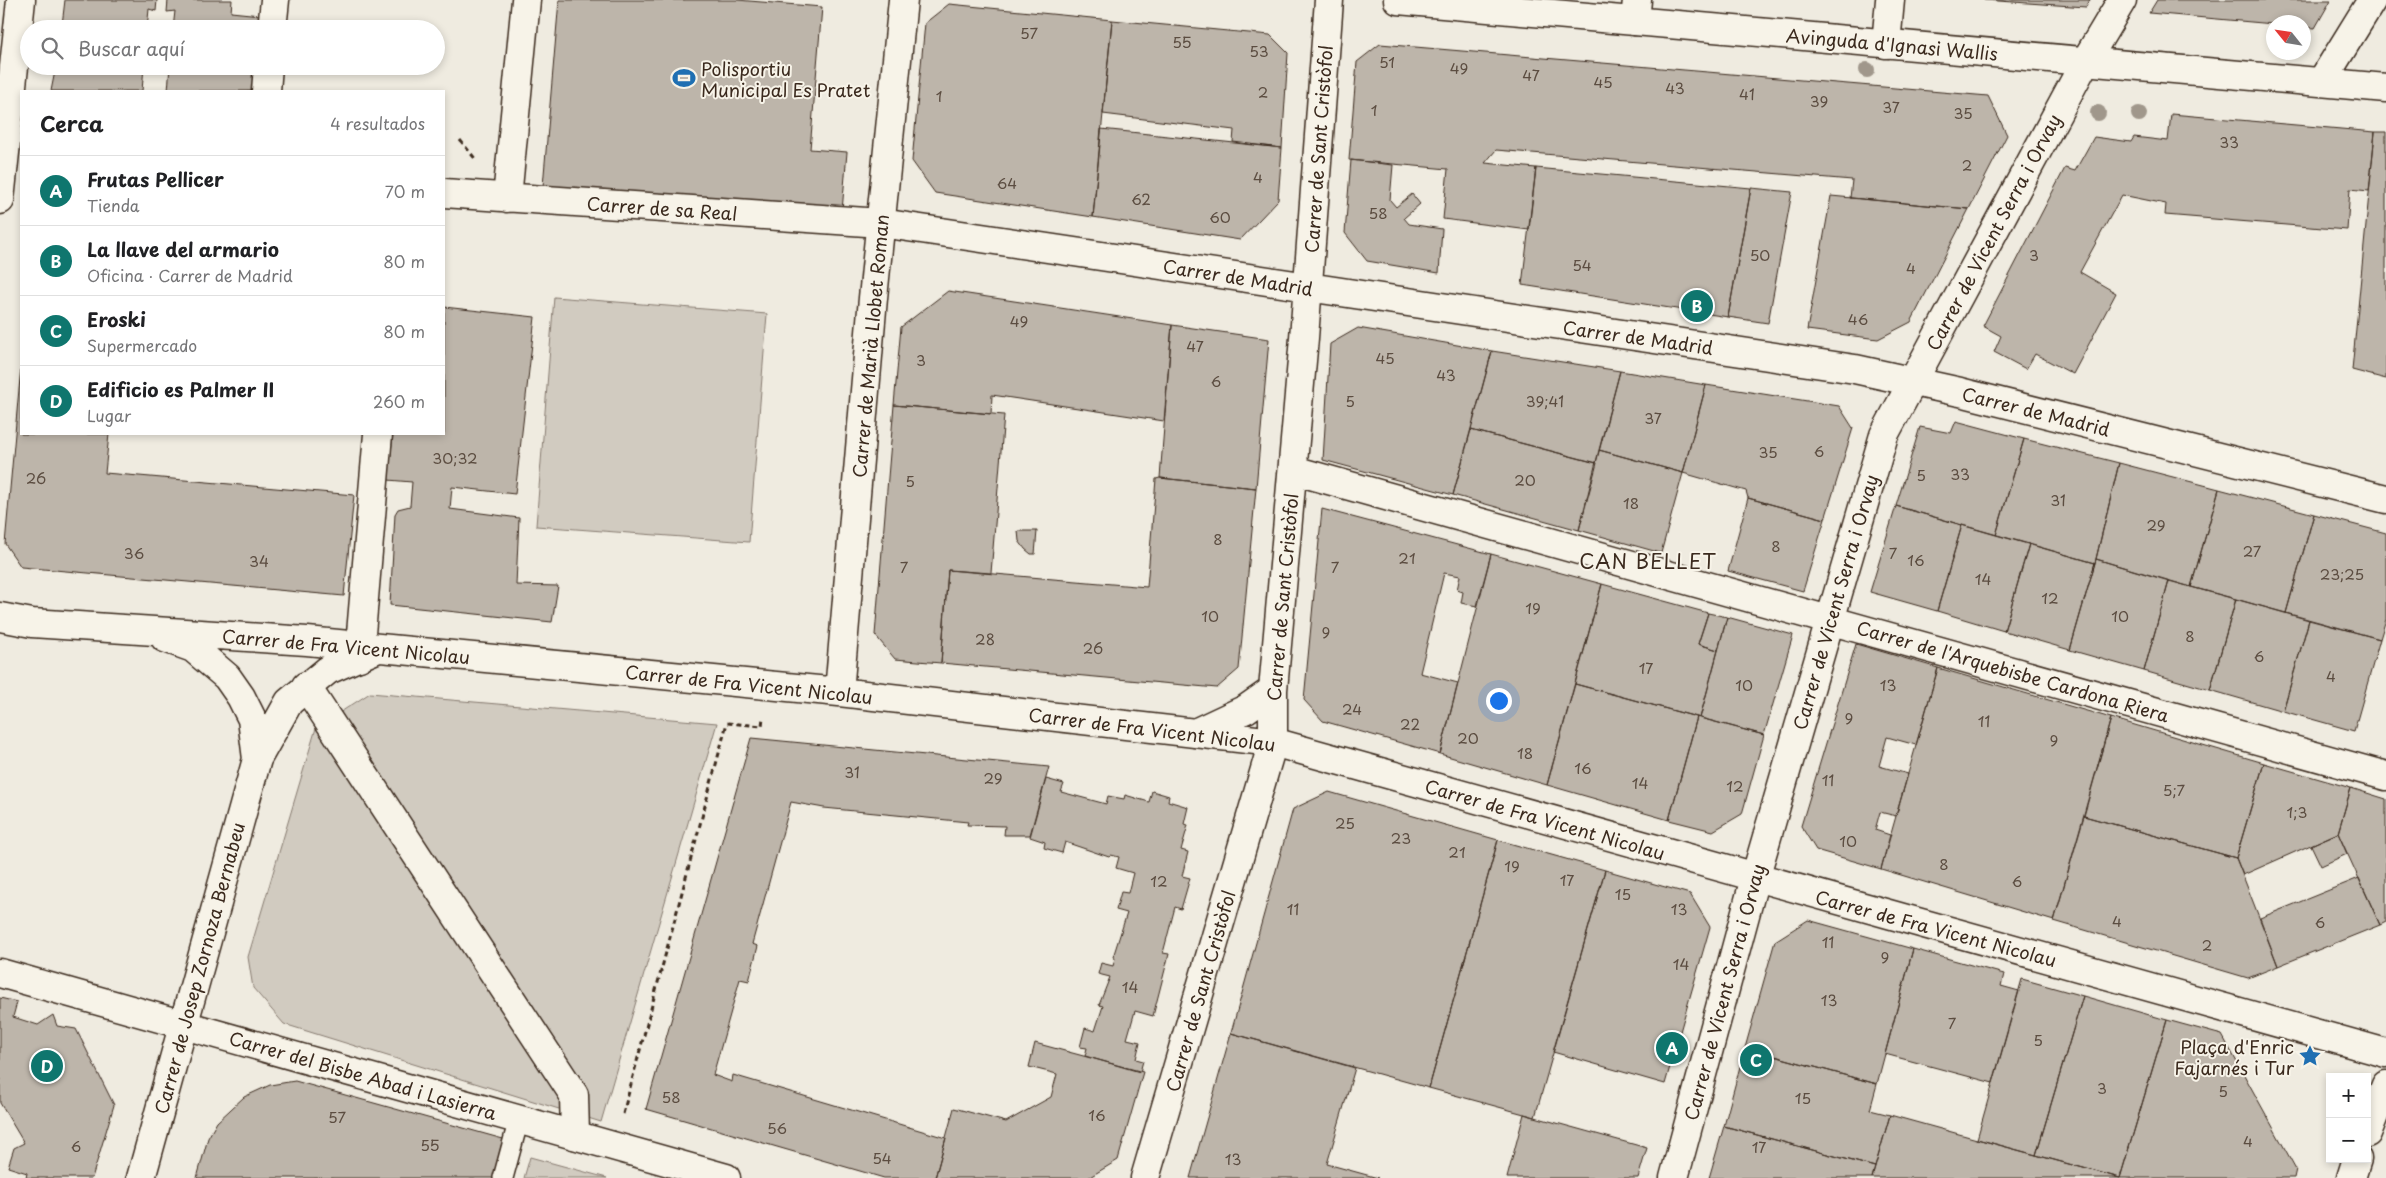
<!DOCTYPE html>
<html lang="es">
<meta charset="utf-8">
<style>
:root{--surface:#fff;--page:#f2f2f2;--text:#202124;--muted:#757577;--line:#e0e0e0;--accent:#0f766e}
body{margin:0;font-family:"Playpen Sans",sans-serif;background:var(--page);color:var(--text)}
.controls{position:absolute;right:15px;bottom:15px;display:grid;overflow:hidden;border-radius:0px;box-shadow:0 2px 8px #0003}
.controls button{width:45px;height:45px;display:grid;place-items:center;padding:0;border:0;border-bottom:1px solid var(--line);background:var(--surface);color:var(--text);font:25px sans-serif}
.compass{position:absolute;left:2266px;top:15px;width:45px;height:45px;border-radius:50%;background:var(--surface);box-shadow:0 2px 8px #0003;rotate:300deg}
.you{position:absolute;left:1498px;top:700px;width:18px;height:18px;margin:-12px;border:4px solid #fff;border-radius:50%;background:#1a73e8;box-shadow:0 0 0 8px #1a73e833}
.badge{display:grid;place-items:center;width:32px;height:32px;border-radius:50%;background:var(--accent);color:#fff;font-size:16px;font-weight:700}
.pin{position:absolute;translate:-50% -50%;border:2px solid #fff;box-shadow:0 1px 5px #0006}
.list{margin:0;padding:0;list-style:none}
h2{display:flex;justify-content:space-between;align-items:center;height:65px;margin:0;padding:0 20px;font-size:21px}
h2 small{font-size:16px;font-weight:400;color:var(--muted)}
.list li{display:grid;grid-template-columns:32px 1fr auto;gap:15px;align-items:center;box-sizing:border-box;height:70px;padding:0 20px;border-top:1px solid var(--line)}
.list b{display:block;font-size:19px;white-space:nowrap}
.list p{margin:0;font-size:16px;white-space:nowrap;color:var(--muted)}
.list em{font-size:16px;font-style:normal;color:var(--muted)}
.icon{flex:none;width:28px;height:28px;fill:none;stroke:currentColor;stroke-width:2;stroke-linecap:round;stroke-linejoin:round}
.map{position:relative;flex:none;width:2386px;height:1178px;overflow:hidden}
.search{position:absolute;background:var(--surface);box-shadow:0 2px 8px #0003;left:20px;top:20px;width:425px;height:55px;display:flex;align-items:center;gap:12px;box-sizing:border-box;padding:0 18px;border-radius:28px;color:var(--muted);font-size:19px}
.panel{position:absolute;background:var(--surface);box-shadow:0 2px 8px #0003;left:20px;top:90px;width:425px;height:345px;border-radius:0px}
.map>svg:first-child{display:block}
.green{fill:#d1cbc0;stroke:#867a6f}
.building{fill:#bdb5aa;stroke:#3b2a1e}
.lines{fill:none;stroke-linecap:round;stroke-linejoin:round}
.service-casing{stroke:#3b2a1e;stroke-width:22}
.pedestrian-casing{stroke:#3b2a1e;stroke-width:31}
.minor-casing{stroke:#3b2a1e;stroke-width:31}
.tertiary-casing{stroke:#3b2a1e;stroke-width:31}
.path{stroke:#3b2a1e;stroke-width:3;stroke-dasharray:5 4;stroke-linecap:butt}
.service{stroke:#f7f3e8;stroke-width:19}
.pedestrian{stroke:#f7f3e8;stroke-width:28}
.minor{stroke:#f7f3e8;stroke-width:28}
.tertiary{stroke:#f7f3e8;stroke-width:28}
.tree{fill:#a0978b}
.labels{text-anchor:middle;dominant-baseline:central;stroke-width:4;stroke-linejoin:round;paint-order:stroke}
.number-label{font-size:15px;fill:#5c4d41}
.street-label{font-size:18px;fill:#3b2a1e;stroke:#f7f3e8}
.poi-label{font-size:18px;fill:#3b2a1e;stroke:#f7f3e8;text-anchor:start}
.quarter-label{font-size:20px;letter-spacing:1px;fill:#3b2a1e;stroke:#f7f3e8}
</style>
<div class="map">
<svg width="2386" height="1178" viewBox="0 0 2386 1178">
<rect width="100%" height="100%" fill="#efebe0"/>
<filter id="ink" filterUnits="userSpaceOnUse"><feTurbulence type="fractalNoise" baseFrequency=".02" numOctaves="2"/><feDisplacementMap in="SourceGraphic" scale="10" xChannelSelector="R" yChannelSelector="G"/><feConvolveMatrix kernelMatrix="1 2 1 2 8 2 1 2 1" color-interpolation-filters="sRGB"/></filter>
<g filter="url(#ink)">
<path class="green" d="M554 297 767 314 749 542 536 526Z
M370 693 717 723 601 1122 284 1024 253 988 248 957 316 728Z
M530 1157 607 1178H524Z"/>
<path class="building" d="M65 0H157L156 11 149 9 147 29H56L55 24 62 25Z
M168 0H232L231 12 260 15 258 29H173L175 11 167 12Z
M559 0H737L822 7 810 149 847 152 842 211 543 186Z
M1984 0H2090L2086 7Z
M2157 0H2331L2315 28 2304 27V22H2274V24L2149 13Z
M949 4 1112 20 1093 217 935 193 912 161 925 23Z
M1112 20 1270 35 1288 53 1282 148 1233 142 1234 130 1103 114Z
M1380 44 1988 96 2007 135 1969 209 1850 198 1852 180 1496 150 1485 163 1536 168 1529 230 1443 219 1448 169 1349 160 1357 62Z
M56 66H144L142 91H51Z
M170 66H261L255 91H168Z
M2171 114 2375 132 2369 191 2350 189 2347 230 2165 215 2166 204 2122 195 2080 272 2116 293 2073 374 2035 354 2026 369 1994 352 2001 336 1983 326 2065 168 2075 171 2094 137 2131 142 2134 137 2168 141Z
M1101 129 1282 148 1278 200 1240 240 1093 217Z
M2375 132H2386V379L2352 370Z
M1351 160 1393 165 1390 200 1396 207 1412 194 1420 204 1404 218 1409 224 1442 229 1439 273 1367 261 1345 233Z
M1536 168 1751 188 1728 317 1522 285Z
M1751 188 1792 192 1768 323 1728 317Z
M1831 196 1969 209 1911 322 1878 339 1807 330Z
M948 291 1172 325 1164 421 992 395 991 414 894 405 901 327Z
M444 307 535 317 515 494 452 487 450 509 519 518 516 585 558 586 552 622 390 605 395 514 398 509 410 506 412 482 388 480 393 434H444Z
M1172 325 1269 339 1256 488 1160 478Z
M1358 328 1492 351 1453 495 1323 460 1330 344Z
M1492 351 1620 371 1596 463 1471 430Z
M21 367V434H109L105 473 354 495 344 596 21 567 5 544Z
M1620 371 1706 385 1683 473 1599 450Z
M1706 385 1839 406 1853 428 1825 519 1748 498 1746 491 1683 473Z
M894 405 1004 415 991 573 948 570 941 663 895 659 875 635Z
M1956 421 2024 439 1996 535 1896 506 1920 427 1951 433Z
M1471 430 1597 463 1579 530 1453 495Z
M2024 439 2119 463 2095 563 1996 535Z
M1599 450 1683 473 1661 553 1579 530Z
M2119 463 2219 489 2191 587 2096 559Z
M1160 478 1256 488 1239 669 1217 688 941 663 948 570 1147 587 1156 479Z
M2219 489 2314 514 2286 613 2191 587Z
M1748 498 1825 519 1803 591 1728 571Z
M1896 506 1962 525 1937 611 1870 592Z
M1322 509 1491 554 1477 606 1461 603 1463 592 1457 590 1460 576 1444 573 1420 673 1458 683 1440 754 1323 721 1304 700Z
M2314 514 2386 533V619L2380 639 2286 613Z
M1962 525 2029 544 2004 631 1937 611Z
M1018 531H1037L1035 554H1031L1025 549 1019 541Z
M2029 544 2095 563 2070 650 2004 631Z
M1491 554 1602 584 1547 785 1440 754Z
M2096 559 2169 581 2144 671 2070 650Z
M2169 581 2236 599 2210 690 2144 671Z
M1602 584 1708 613 1698 644 1718 650 1700 718 1575 684Z
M2236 599 2309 620 2283 711 2210 690Z
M1708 613 1727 617 1718 650 1698 644Z
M1727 617 1793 635 1764 735 1700 718Z
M2309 620 2380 639 2354 731 2283 711Z
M1856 644 1938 668 1916 745 1887 737 1879 766 1908 774 1896 816 1880 812 1875 830 1890 835 1881 869 1816 850 1801 826Z
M1938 668 2111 718 2054 921 1881 869Z
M1575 684 1697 717 1669 820 1547 785Z
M1697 717 1764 735 1742 814 1713 831 1669 820Z
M2111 718 2264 763 2236 858 2084 816Z
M751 738 1049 767 1030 835H1004L1005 826 967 825 968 822 824 808 791 802 752 944 758 946 749 981 740 979 713 1075 732 1082 733 1075 946 1138 935 1178H884L646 1109Z
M2264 763 2351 788 2338 833 2243 875 2236 858Z
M1046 779 1064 784 1061 792 1106 804 1108 796 1124 799 1125 795 1149 802 1152 791 1169 796 1168 801 1188 807 1184 824 1188 825 1181 850 1188 852 1182 876 1190 878 1181 909 1175 907 1163 953 1169 954 1153 1016 1135 1011 1127 1039 1140 1042 1136 1059 1143 1061 1140 1072 1085 1056 1087 1048 1080 1047 1085 1028 1095 1031 1103 1006 1099 1005 1110 977 1098 974 1101 963 1113 966 1115 958 1113 957 1127 913 1116 910 1121 892 1128 893 1133 873 1116 868 1119 857 1111 855 1109 857 1065 842 1062 853 1044 848 1045 842 1030 837Z
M2351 788 2386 799V922L2380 925 2338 833Z
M1329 792 1498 840 1429 1088 1231 1033 1293 809Z
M2084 816 2236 858 2278 966 2248 978 2054 921Z
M2338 833 2347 854 2321 866 2311 845Z
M1498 840 1605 870 1535 1117 1429 1088Z
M1605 870 1690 894 1710 927 1665 1084 1553 1052Z
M2359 878 2380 925 2278 966 2260 918Z
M1808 920 1913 949 1877 1084 1745 1048 1775 941Z
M1913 949 2004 974 2001 986 2019 991 1993 1083 1885 1054Z
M2022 979 2083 996 2036 1155 1977 1139Z
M2083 996 2167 1020 2120 1178 2036 1155Z
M0 998 17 1002 13 1017 38 1025 53 1015 57 1026 76 1029 114 1105 92 1178H26L27 1173 8 1167 14 1148 24 1143 0 1103Z
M2167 1020 2222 1035 2296 1169 2294 1178H2120Z
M1231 1033 1355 1068 1327 1164 1378 1178H1190Z
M1035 1043 1143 1072 1118 1160 1088 1178H935L954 1108 1006 1122 1051 1097 1057 1074 1029 1067Z
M1745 1048 1877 1084 1870 1110 1890 1115 1875 1167 1724 1126Z
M295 1081 503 1139 493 1178H197L208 1138 217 1122 244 1097 270 1085Z
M1524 1114 1647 1148 1638 1178H1507Z
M1890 1115 1977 1139 2120 1178H1872Z
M1724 1126 1875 1167 1872 1178H1709Z"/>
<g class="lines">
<defs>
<path id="service" d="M503 1178 519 1119"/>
<path id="pedestrian" d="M272 29 275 0
M266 91 268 66
M444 193 881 223
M507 198 526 0
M359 657 378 434
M306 686 574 1095 575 1135"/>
<path id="minor" d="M1635 21 1637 0
M1886 44 1890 0
M2322 81 2372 0
M0 200 21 0
M881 223 1855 369 1960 392 2386 499
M1293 470 2386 776
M0 617 32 623 307 641 839 692 1273 742 2386 1053
M165 638 193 648 227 677 241 697 252 719 257 759
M839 692 873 298 903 0
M1197 732 1246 709 1273 690
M0 973 726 1178
M141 1178 257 759 289 702 328 670 376 649
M1145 1178 1273 742V690L1304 338 1329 0
M1674 1178 1755 878 1884 435 2085 62 2122 0"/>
<path id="tertiary" d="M1398 0 2386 88
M2367 1133 2386 1085
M2351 1178 2357 1159"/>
</defs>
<use href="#service" class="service-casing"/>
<use href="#pedestrian" class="pedestrian-casing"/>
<use href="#minor" class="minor-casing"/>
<use href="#tertiary" class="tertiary-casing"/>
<path class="path" d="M460 140 477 161
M623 1114 727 723 762 726 763 717"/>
<use href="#service" class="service"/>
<use href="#pedestrian" class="pedestrian"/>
<use href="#minor" class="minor"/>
<use href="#tertiary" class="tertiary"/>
</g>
<g class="tree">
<circle cx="1867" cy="70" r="8"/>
<circle cx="2098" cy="113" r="8"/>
<circle cx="2139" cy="114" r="8"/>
</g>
</g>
<defs>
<symbol id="stadium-bare" viewBox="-9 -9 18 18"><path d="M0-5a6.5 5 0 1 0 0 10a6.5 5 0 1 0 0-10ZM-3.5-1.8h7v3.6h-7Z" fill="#1f6fb2" stroke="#f7f3e8" stroke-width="2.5" paint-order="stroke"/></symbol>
<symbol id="sight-bare" viewBox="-9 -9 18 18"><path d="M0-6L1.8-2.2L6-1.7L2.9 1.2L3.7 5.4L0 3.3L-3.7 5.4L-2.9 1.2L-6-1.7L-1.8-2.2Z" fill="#1f6fb2" stroke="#f7f3e8" stroke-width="2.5" paint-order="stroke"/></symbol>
</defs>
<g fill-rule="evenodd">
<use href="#stadium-bare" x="668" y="62" width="32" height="32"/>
<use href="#sight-bare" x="2294" y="1040" width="32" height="32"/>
</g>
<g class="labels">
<g class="number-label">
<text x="1029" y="32">57</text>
<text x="1182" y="41">55</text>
<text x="1259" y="50">53</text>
<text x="1387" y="61">51</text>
<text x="1459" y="67">49</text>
<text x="1531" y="74">47</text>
<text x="1603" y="81">45</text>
<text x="1675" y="87">43</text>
<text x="1263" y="91">2</text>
<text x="1747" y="93">41</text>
<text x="939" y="95">1</text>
<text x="1819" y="100">39</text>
<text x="1891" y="106">37</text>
<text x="1374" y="109">1</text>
<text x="1963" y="112">35</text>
<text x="2229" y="141">33</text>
<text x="1967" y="164">2</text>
<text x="1258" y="176">4</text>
<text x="1007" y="182">64</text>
<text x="1141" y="198">62</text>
<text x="1378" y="212">58</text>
<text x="1220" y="216">60</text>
<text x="1760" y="254">50</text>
<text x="2034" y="254">3</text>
<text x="1582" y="264">54</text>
<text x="1911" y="267">4</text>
<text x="1858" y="318">46</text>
<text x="1019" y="320">49</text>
<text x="1195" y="345">47</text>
<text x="1385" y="357">45</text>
<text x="921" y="359">3</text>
<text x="1446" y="374">43</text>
<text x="1216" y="380">6</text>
<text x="1350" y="400">5</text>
<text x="1545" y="400">39;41</text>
<text x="1653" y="417">37</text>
<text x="1819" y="450">6</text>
<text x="1768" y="451">35</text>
<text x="455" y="457">30;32</text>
<text x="1960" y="473">33</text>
<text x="1921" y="474">5</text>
<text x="36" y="477">26</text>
<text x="1525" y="479">20</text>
<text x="910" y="480">5</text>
<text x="2058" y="499">31</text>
<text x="1631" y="502">18</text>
<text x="2156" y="524">29</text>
<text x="1218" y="538">8</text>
<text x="1776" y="545">8</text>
<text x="2252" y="550">27</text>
<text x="134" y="552">36</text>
<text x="1893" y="552">7</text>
<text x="1407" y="557">21</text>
<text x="1916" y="559">16</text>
<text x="259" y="560">34</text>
<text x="904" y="566">7</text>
<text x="1335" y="566">7</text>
<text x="2342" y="573">23;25</text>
<text x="1983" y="578">14</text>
<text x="2050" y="597">12</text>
<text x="1533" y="607">19</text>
<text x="1210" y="615">10</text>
<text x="2120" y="615">10</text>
<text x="1326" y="631">9</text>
<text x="2190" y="635">8</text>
<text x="985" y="638">28</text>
<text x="1093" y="647">26</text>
<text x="2259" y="655">6</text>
<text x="1646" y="667">17</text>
<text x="2331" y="675">4</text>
<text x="1744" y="684">10</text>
<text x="1888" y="684">13</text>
<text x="1352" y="708">24</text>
<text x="1849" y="717">9</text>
<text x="1984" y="720">11</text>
<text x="1410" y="723">22</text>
<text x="1468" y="737">20</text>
<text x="2054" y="739">9</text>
<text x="1525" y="752">18</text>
<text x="1583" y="767">16</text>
<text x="852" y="771">31</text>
<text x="993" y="777">29</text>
<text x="1828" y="779">11</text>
<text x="1640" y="782">14</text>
<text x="1735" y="785">12</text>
<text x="2174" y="789">5;7</text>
<text x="2297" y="811">1;3</text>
<text x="1345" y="822">25</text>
<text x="1401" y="837">23</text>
<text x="1848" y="840">10</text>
<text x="1457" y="851">21</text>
<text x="1944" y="863">8</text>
<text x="1512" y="865">19</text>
<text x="1567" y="879">17</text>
<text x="1159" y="880">12</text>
<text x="2017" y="880">6</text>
<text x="1623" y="893">15</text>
<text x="1293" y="908">11</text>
<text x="1679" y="908">13</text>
<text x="2117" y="920">4</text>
<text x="2320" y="921">6</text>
<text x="1828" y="941">11</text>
<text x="2207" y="944">2</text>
<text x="1885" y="956">9</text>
<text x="1681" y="963">14</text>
<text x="1130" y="986">14</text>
<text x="1829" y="999">13</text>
<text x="1952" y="1022">7</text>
<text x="2038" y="1039">5</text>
<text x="2102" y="1087">3</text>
<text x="2223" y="1090">5</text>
<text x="671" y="1096">58</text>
<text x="1803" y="1097">15</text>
<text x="1097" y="1114">16</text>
<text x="337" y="1116">57</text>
<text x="777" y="1127">56</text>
<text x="2248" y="1140">4</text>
<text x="430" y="1144">55</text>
<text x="76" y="1145">6</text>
<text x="1759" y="1146">17</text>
<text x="882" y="1157">54</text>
<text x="1233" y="1158">13</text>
</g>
<g class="street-label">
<text transform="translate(1892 44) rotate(5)">Avinguda d'Ignasi Wallis</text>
<text transform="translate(1318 149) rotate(-86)">Carrer de Sant Cristòfol</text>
<text transform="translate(662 208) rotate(4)">Carrer de sa Real</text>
<text transform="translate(1993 232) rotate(-62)">Carrer de Vicent Serra i Orvay</text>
<text transform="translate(1238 277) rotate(9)">Carrer de Madrid</text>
<text transform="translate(1638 337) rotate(8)">Carrer de Madrid</text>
<text transform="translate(870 346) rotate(-85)">Carrer de Marià Llobet Roman</text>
<text transform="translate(2036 411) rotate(14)">Carrer de Madrid</text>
<text transform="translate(1282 597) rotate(-85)">Carrer de Sant Cristòfol</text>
<text transform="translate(1835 602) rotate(-74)">Carrer de Vicent Serra i Orvay</text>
<text transform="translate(346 646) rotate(5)">Carrer de Fra Vicent Nicolau</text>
<text transform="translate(2013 671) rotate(16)">Carrer de l'Arquebisbe Cardona Riera</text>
<text transform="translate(749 684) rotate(6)">Carrer de Fra Vicent Nicolau</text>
<text transform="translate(1152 729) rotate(7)">Carrer de Fra Vicent Nicolau</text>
<text transform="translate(1545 819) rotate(16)">Carrer de Fra Vicent Nicolau</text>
<text transform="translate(1936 928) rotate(15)">Carrer de Fra Vicent Nicolau</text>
<text transform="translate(199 968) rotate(-75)">Carrer de Josep Zornoza Bernabeu</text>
<text transform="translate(1200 991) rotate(-74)">Carrer de Sant Cristòfol</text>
<text transform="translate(1724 992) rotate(-75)">Carrer de Vicent Serra i Orvay</text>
<text transform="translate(363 1075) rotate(16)">Carrer del Bisbe Abad i Lasierra</text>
</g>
<g class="poi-label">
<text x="701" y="68">Polisportiu<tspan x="701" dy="21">Municipal Es Pratet</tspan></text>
<text x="2294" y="1046" text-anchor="end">Plaça d'Enric<tspan x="2294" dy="21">Fajarnés i Tur</tspan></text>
</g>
<g class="quarter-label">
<text x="1648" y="561">CAN BELLET</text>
</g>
</g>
</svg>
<div class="controls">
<button>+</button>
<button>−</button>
</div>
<svg class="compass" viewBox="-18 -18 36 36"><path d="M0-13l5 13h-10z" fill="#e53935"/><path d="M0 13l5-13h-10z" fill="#757577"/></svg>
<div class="you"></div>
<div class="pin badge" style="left:1672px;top:1048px">A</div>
<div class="pin badge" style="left:1697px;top:306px">B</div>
<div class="pin badge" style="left:1756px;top:1060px">C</div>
<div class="pin badge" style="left:47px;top:1066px">D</div>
<div class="search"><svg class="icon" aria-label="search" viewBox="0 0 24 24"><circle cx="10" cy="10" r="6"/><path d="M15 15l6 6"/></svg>Buscar aquí</div>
<section class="panel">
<h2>Cerca<small>4 resultados</small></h2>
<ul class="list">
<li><span class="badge">A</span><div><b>Frutas Pellicer</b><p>Tienda</p></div><em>70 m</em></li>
<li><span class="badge">B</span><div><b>La llave del armario</b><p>Oficina · Carrer de Madrid</p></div><em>80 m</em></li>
<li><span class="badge">C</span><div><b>Eroski</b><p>Supermercado</p></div><em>80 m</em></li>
<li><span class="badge">D</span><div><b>Edificio es Palmer II</b><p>Lugar</p></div><em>260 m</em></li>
</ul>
</section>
</div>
